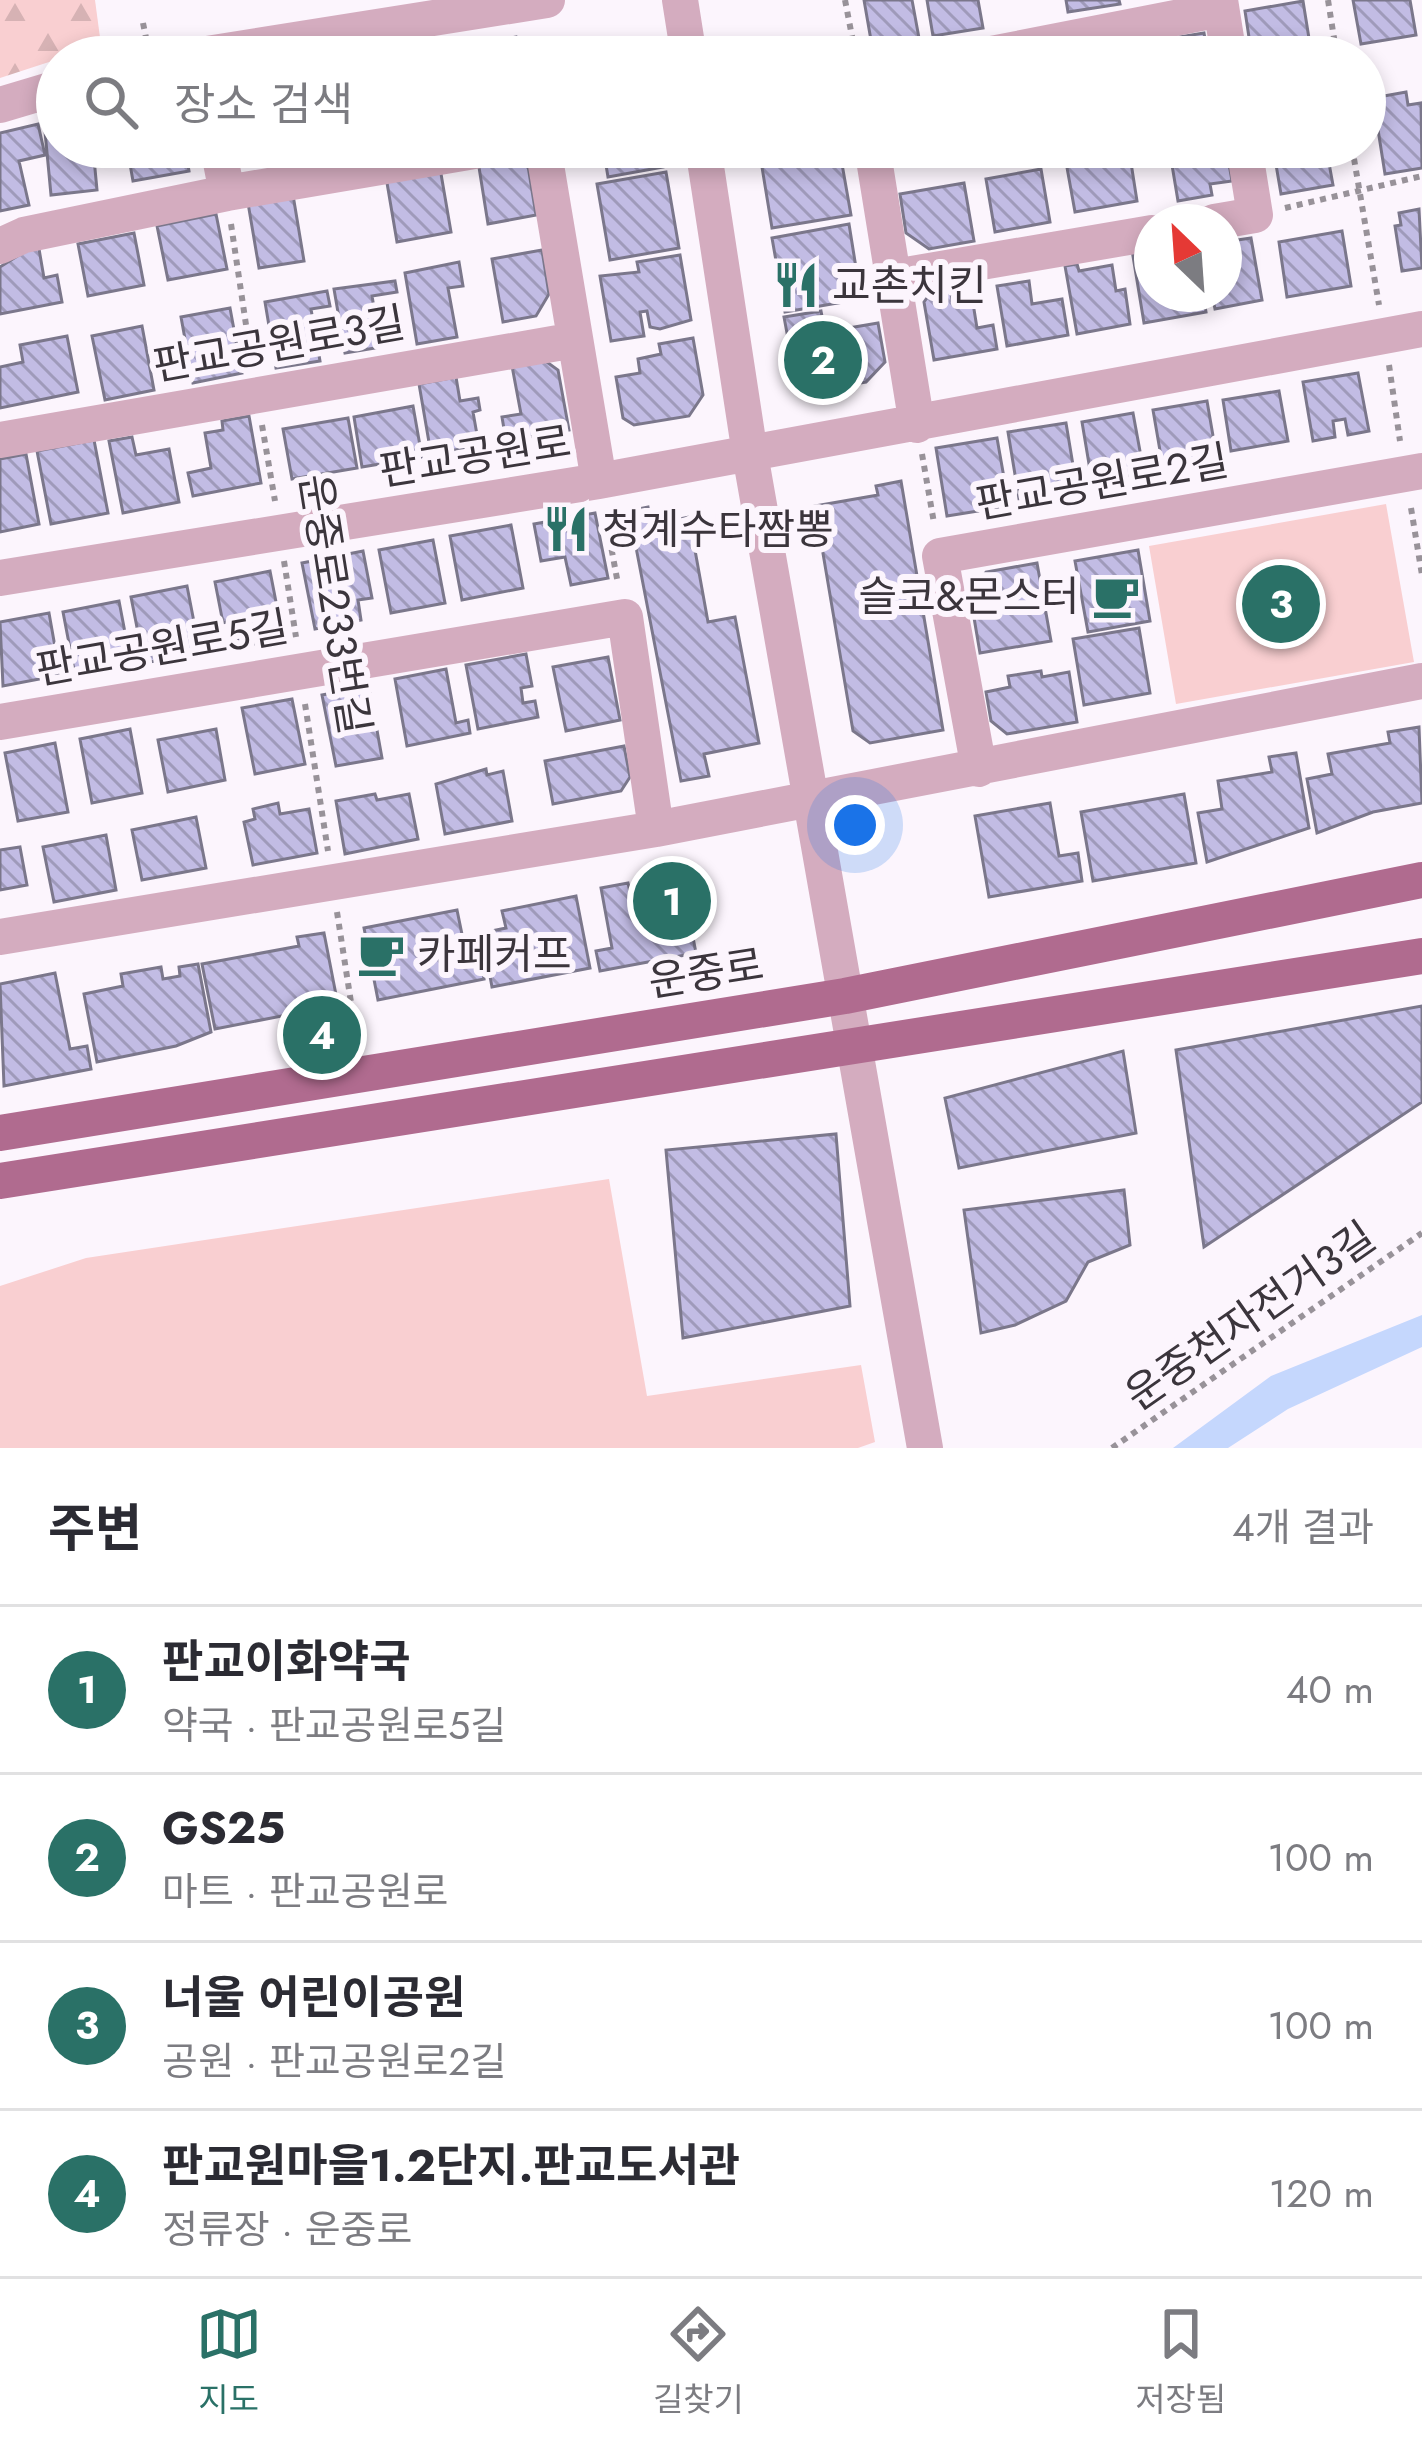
<!DOCTYPE html>
<html lang="ko">
<meta charset="utf-8">
<style>
:root{--surface:#fff;--page:#f2f2f3;--text:#2b2b33;--muted:#7c7c81;--line:#e1e1e2;--accent:#2a7167}
body{margin:0;font-family:Jost,"Noto Sans KR",sans-serif;background:var(--page);color:var(--text)}
.compass{position:absolute;left:1134px;top:204px;width:108px;height:108px;border-radius:50%;background:var(--surface);box-shadow:0 6px 18px #0003;rotate:335deg}
.you{position:absolute;left:855px;top:825px;width:42px;height:42px;margin:-30px;border:9px solid #fff;border-radius:50%;background:#1a73e8;box-shadow:0 0 0 18px #1a73e833}
.badge{display:grid;place-items:center;width:78px;height:78px;border-radius:50%;background:var(--accent);color:#fff;font-size:39px;font-weight:700}
.pin{position:absolute;translate:-50% -50%;border:6px solid #fff;box-shadow:0 3px 12px #0006}
.list{margin:0;padding:0;list-style:none}
h2{display:flex;justify-content:space-between;align-items:center;height:156px;margin:0;padding:0 48px;font-size:51px}
h2 small{font-size:39px;font-weight:400;color:var(--muted)}
.list li{display:grid;grid-template-columns:78px 1fr auto;gap:36px;align-items:center;box-sizing:border-box;height:168px;padding:0 48px;border-top:3px solid var(--line)}
.list b{display:block;font-size:45px;white-space:nowrap}
.list p{margin:0;font-size:39px;white-space:nowrap;color:var(--muted)}
.list em{font-size:39px;font-style:normal;color:var(--muted)}
.icon{flex:none;width:66px;height:66px;fill:none;stroke:currentColor;stroke-width:2;stroke-linecap:round;stroke-linejoin:round}
.map{position:relative;flex:none;width:1422px;height:1448px;overflow:hidden}
.search{position:absolute;background:var(--surface);box-shadow:0 6px 18px #0003;left:36px;right:36px;top:36px;height:132px;display:flex;align-items:center;gap:30px;box-sizing:border-box;padding:0 42px;border-radius:66px;color:var(--muted);font-size:45px}
.sheet{height:828px;background:var(--surface)}
nav{display:flex;justify-content:space-around;align-items:center;box-sizing:border-box;height:168px;border-top:3px solid var(--line);background:var(--surface);font-size:33px;color:var(--muted)}
nav a{display:grid;justify-items:center;gap:6px}
nav .on{color:var(--accent)}
.map>svg:first-child{display:block}
.green{fill:#f9cfd1}
.forest{fill:url(#forest-firs)}
.water{fill:#c5d7fd}
.building{fill:url(#building-back-hatch);stroke:#7b778b;stroke-width:3}
.lines{fill:none;stroke-linecap:round;stroke-linejoin:round}
.path{stroke:#989299;stroke-width:6;stroke-dasharray:6 6;stroke-linecap:butt}
.minor{stroke:#d4acbf;stroke-width:36}
.major{stroke:#b06b8f;stroke-width:36}
.labels{text-anchor:middle;dominant-baseline:central;stroke-width:12;stroke-linejoin:round;paint-order:stroke}
.poi-label{font-size:42px;fill:#3b353c;stroke:#fcf5fd;text-anchor:start}
.street-label{font-size:42px;fill:#3b353c;stroke:#fcf5fd}
</style>
<div class="map">
<svg width="1422" height="1448" viewBox="0 0 1422 1448">
<defs>
<pattern id="forest-firs" width="22" height="20" patternUnits="userSpaceOnUse" patternTransform="scale(3)"><rect width="22" height="20" fill="#f9cfd1"/><path d="M5 1l3.5 6h-7zM16 11l3.5 6h-7z" fill="#d6b2b4"/></pattern>
<pattern id="building-back-hatch" width="6" height="6" patternUnits="userSpaceOnUse" patternTransform="scale(3)"><rect width="6" height="6" fill="#c2bce4"/><path d="M-1 5l2 2M0 0l6 6M5-1l2 2" fill="none" stroke="#9f9aba"/></pattern>
</defs>
<rect width="100%" height="100%" fill="#fcf5fd"/>
<path class="green" d="M1386 504 1414 662 1176 704 1149 546Z
M609 1179 647 1396 861 1365 875 1442 858 1448H0V1286L86 1258Z"/>
<path class="forest" d="M0 0H95L101 45 0 78Z"/>
<path class="water" d="M1422 1315V1347L1288 1409 1228 1448H1173L1271 1376Z"/>
<path class="building" d="M864 0H912L919 38 872 46Z
M927 0H978L983 28 933 36Z
M1066 0H1119L1120 4 1068 12Z
M1353 0H1410L1416 35 1361 44Z
M1303 1 1312 57H1252L1245 11Z
M1204 33 1208 57H1151L1149 42Z
M516 37 520 57H478L476 44Z
M1406 92 1408 105 1421 103 1422 168 1385 174 1373 98Z
M57 120V147H103L93 148 97 190 51 195 44 121Z
M38 124 45 155 19 161 29 205 0 211V133Z
M127 147H185L189 171 133 181Z
M603 147H660L663 167 608 177Z
M807 147H839L851 215 772 228 760 155Z
M1169 147H1226L1232 181 1210 184 1212 195 1178 201Z
M1273 147H1326L1333 185 1281 194Z
M1129 150 1137 201 1075 212 1066 162Z
M512 155 528 166 536 215 488 224 478 161Z
M440 168 451 232 397 242 386 177Z
M1041 169 1050 222 995 232 986 179Z
M666 172 679 248 610 260 597 184Z
M964 183 974 241 929 249 906 233 900 194Z
M293 195 304 261 259 268 248 203Z
M1419 209 1422 268 1402 271 1395 226 1401 225 1399 213Z
M216 214 227 269 168 280 157 226Z
M849 224 861 299 785 312 772 238Z
M1342 231 1351 286 1287 297 1279 242Z
M134 233 144 285 88 296 78 244Z
M1251 238 1262 300 1215 309 1212 294H1224V242Z
M38 243 44 278 57 275 62 302 0 314V267Z
M1152 247V294H1203L1206 312 1144 323 1132 250Z
M542 250 549 294 536 316 503 322 492 259Z
M680 255 691 320 660 329 650 327 647 311 640 312 644 336 611 341 600 276 639 272 637 262Z
M459 262 463 286 448 288 457 337 417 344 405 273Z
M1077 264 1079 271 1112 265 1116 291 1125 289 1130 324 1077 334 1065 266Z
M395 281 397 292 372 296 381 347 345 353 334 289Z
M1029 281 1032 304 1062 299 1068 335 1007 346 997 286Z
M950 285 952 300 972 297 977 328 993 325 997 349 934 360 924 302 934 288Z
M327 291 330 306 311 309 320 361 276 368 265 302Z
M230 308 242 373 193 383 181 317Z
M821 311 825 332 878 323 885 362 866 382 822 389 795 376 784 317Z
M142 326 154 390 105 400 92 336Z
M67 336 78 392 0 408V367L23 362 20 345Z
M693 338 703 395 689 416 634 425 623 418 616 377 640 373 638 359 661 354 659 344Z
M544 360 558 370 569 430 506 441 502 417 521 414 512 366Z
M1358 373 1369 431 1348 435 1345 419 1333 421 1335 437 1313 441 1303 382Z
M456 377 460 401 478 398 480 410 473 412 479 446 431 454 419 384Z
M1279 391 1288 441 1231 451 1223 400Z
M1207 401 1217 459 1163 468 1153 410Z
M413 406 422 457 362 467 354 417Z
M1133 413 1144 473 1092 482 1082 422Z
M249 416 261 483 193 496 188 473 211 468 205 433 223 430 222 421Z
M348 418 357 468 292 479 283 429Z
M1066 423 1074 471 1064 473 1068 496 1020 505 1008 432Z
M132 437 136 455 169 449 179 502 123 513 109 441Z
M997 438 1009 506 947 516 936 448Z
M94 440 108 513 51 524 37 451Z
M26 454 39 524 0 532V459Z
M901 481 943 730 870 743 853 731 815 506 878 495 876 486Z
M648 507 651 525 689 517 708 622 735 617 759 743 704 754 709 776 681 781 629 511Z
M595 513 608 578 571 585 565 557 541 561 534 524Z
M511 525 523 588 462 600 450 536Z
M433 540 445 603 391 613 379 550Z
M1138 550 1150 621 1088 632 1075 561Z
M363 551 372 598 358 600 361 620 315 629 302 563Z
M1037 563 1051 641 980 653 970 594 986 572Z
M270 571 283 638 239 647 234 620 223 623 215 582Z
M187 586 200 653 144 663 131 597Z
M119 601 131 664 75 675 63 612Z
M49 613 60 675 3 686 0 622Z
M1139 628 1150 693 1084 705 1073 639Z
M526 654 532 686 521 688 523 703 535 701 538 717 478 729 466 665Z
M608 657 620 720 566 731 553 667Z
M446 669 456 723 468 720 470 733 407 746 395 679Z
M1041 671 1042 677 1069 672 1077 722 1007 734 991 721 986 692 1010 687 1008 676Z
M369 686 382 758 336 766 322 695Z
M292 699 305 764 255 774 242 708Z
M1419 727 1422 803 1373 812 1317 833 1307 779 1332 774 1328 754 1390 743 1388 732Z
M130 729 142 793 92 803 80 739Z
M216 729 225 780 168 792 158 740Z
M55 743 68 812 18 821 5 753Z
M624 746 630 777 621 791 553 804 545 761Z
M1296 753 1309 828 1207 862 1198 813 1222 809 1218 781 1272 772 1269 757Z
M486 769 487 775 503 771 512 821 445 834 436 784Z
M375 794 377 800 409 794 418 839 345 854 336 801Z
M1184 794 1196 863 1093 881 1081 812Z
M278 803 280 814 309 809 317 853 253 865 244 822 255 819 253 809Z
M1050 803 1059 856 1078 853 1082 881 989 897 975 816Z
M196 817 206 868 142 880 132 830Z
M106 835 116 890 54 902 43 847Z
M20 847 27 885 0 890V850Z
M678 859 696 953 600 971 596 951 612 948 601 888 628 883 630 892 657 887 653 864Z
M576 896 590 968 492 987 482 933 506 928 502 911Z
M457 910 464 944 477 942 484 979 378 1000 364 928Z
M324 933 338 1005 215 1029 202 964 299 946 297 937Z
M198 964 211 1032 176 1046 97 1062 84 994 123 986 121 974 161 967 163 979 180 976 179 967Z
M55 973 70 1049 87 1046 91 1069 4 1086 0 984Z
M1422 1006V1102L1204 1247 1176 1050Z
M1123 1051 1136 1133 959 1168 945 1098Z
M836 1134 850 1306 683 1338 666 1150Z
M1124 1190 1130 1245 1088 1262 1066 1301 1015 1325 981 1333 964 1210Z"/>
<g class="lines">
<path class="path" d="M845 0 856 57
M1328 0 1337 57
M143 23 150 57
M527 37 530 57
M1352 147 1379 305
M1285 208 1422 176
M231 224 252 365
M1389 365 1400 441
M262 425 275 501
M922 454 934 523
M1411 508 1422 575
M605 514 618 584
M284 561 296 637
M305 704 328 851
M337 912 357 1041
M1112 1448 1422 1233"/>
<path class="minor" d="M680 0 689 57
M1220 0 1229 57
M188 57 547 0
M976 57 1221 9
M0 105 57 88
M218 147 227 193
M543 147 599 481
M703 147 750 454 925 1448
M872 147 917 425
M1214 222 1255 215 1244 147
M0 246 24 235 227 193 498 147
M894 277 1152 233
M0 440 575 340
M0 578 599 481 1422 329
M0 722 625 617 656 829
M979 769 940 556 1422 471
M0 937 656 829 1422 681"/>
<path class="major" d="M0 1133 845 996 1422 880
M0 1181 1422 956"/>
</g>
<defs>
<symbol id="restaurant-bare" viewBox="-9 -9 18 18"><path d="M-5-6h1v4h1v-4h1v4h1v-4h1v5L-1.5 .5V6h-2V.5L-5-1ZM5-6V6H3V1.5H1.5Q1.5-4 5-6Z" fill="#2a7167" stroke="#fcf5fd" stroke-width="2.5" paint-order="stroke"/></symbol>
<symbol id="cafe-bare" viewBox="-9 -9 18 18"><path d="M-5.5-4.5H6V0H3Q3 3.5 0 3.5H-2.5Q-5.5 3.5-5.5 0ZM3-3.2v2h1.7v-2ZM-6 4.5H4V6H-6Z" fill="#2a7167" stroke="#fcf5fd" stroke-width="2.5" paint-order="stroke"/></symbol>
</defs>
<g fill-rule="evenodd">
<use href="#restaurant-bare" x="763" y="252" width="66" height="66"/>
<use href="#restaurant-bare" x="533" y="496" width="66" height="66"/>
<use href="#cafe-bare" x="1083" y="563" width="66" height="66"/>
<use href="#cafe-bare" x="348" y="921" width="66" height="66"/>
</g>
<g class="labels">
<g class="poi-label">
<text x="832" y="285">교촌치킨</text>
<text x="602" y="529">청계수타짬뽕</text>
<text x="1080" y="596" text-anchor="end">슬코&amp;몬스터</text>
<text x="417" y="954">카페커프</text>
</g>
<g class="street-label">
<text transform="translate(279 344) rotate(-10)">판교공원로3길</text>
<text transform="translate(475 456) rotate(-9)">판교공원로</text>
<text transform="translate(1102 482) rotate(-10)">판교공원로2길</text>
<text transform="translate(335 604) rotate(81)">운중로233번길</text>
<text transform="translate(162 648) rotate(-10)">판교공원로5길</text>
<text transform="translate(706 973) rotate(-9)">운중로</text>
<text transform="translate(1250 1316) rotate(-35)">운중천자전거3길</text>
</g>
</g>
</svg>
<svg class="compass" viewBox="-18 -18 36 36"><path d="M0-13l5 13h-10z" fill="#e53935"/><path d="M0 13l5-13h-10z" fill="#7c7c81"/></svg>
<div class="you"></div>
<div class="pin badge" style="left:672px;top:901px">1</div>
<div class="pin badge" style="left:823px;top:360px">2</div>
<div class="pin badge" style="left:1281px;top:604px">3</div>
<div class="pin badge" style="left:322px;top:1035px">4</div>
<div class="search"><svg class="icon" aria-label="search" viewBox="0 0 24 24"><circle cx="10" cy="10" r="6"/><path d="M15 15l6 6"/></svg>장소 검색</div>
</div>
<section class="sheet">
<h2>주변<small>4개 결과</small></h2>
<ul class="list">
<li><span class="badge">1</span><div><b>판교이화약국</b><p>약국 · 판교공원로5길</p></div><em>40 m</em></li>
<li><span class="badge">2</span><div><b>GS25</b><p>마트 · 판교공원로</p></div><em>100 m</em></li>
<li><span class="badge">3</span><div><b>너울 어린이공원</b><p>공원 · 판교공원로2길</p></div><em>100 m</em></li>
<li><span class="badge">4</span><div><b>판교원마을1.2단지.판교도서관</b><p>정류장 · 운중로</p></div><em>120 m</em></li>
</ul>
</section>
<nav>
<a class="on"><svg class="icon" aria-label="map" viewBox="0 0 24 24"><path d="M3 6l6-2 6 2 6-2v14l-6 2-6-2-6 2zM9 4v14M15 6v14"/></svg>지도</a>
<a><svg class="icon" aria-label="directions" viewBox="0 0 24 24"><path d="M12 3l9 9-9 9-9-9zM9 14v-3h6M13 9l2 2-2 2"/></svg>길찾기</a>
<a><svg class="icon" aria-label="saved" viewBox="0 0 24 24"><path d="M7 4h10v16l-5-4-5 4z"/></svg>저장됨</a>
</nav>
